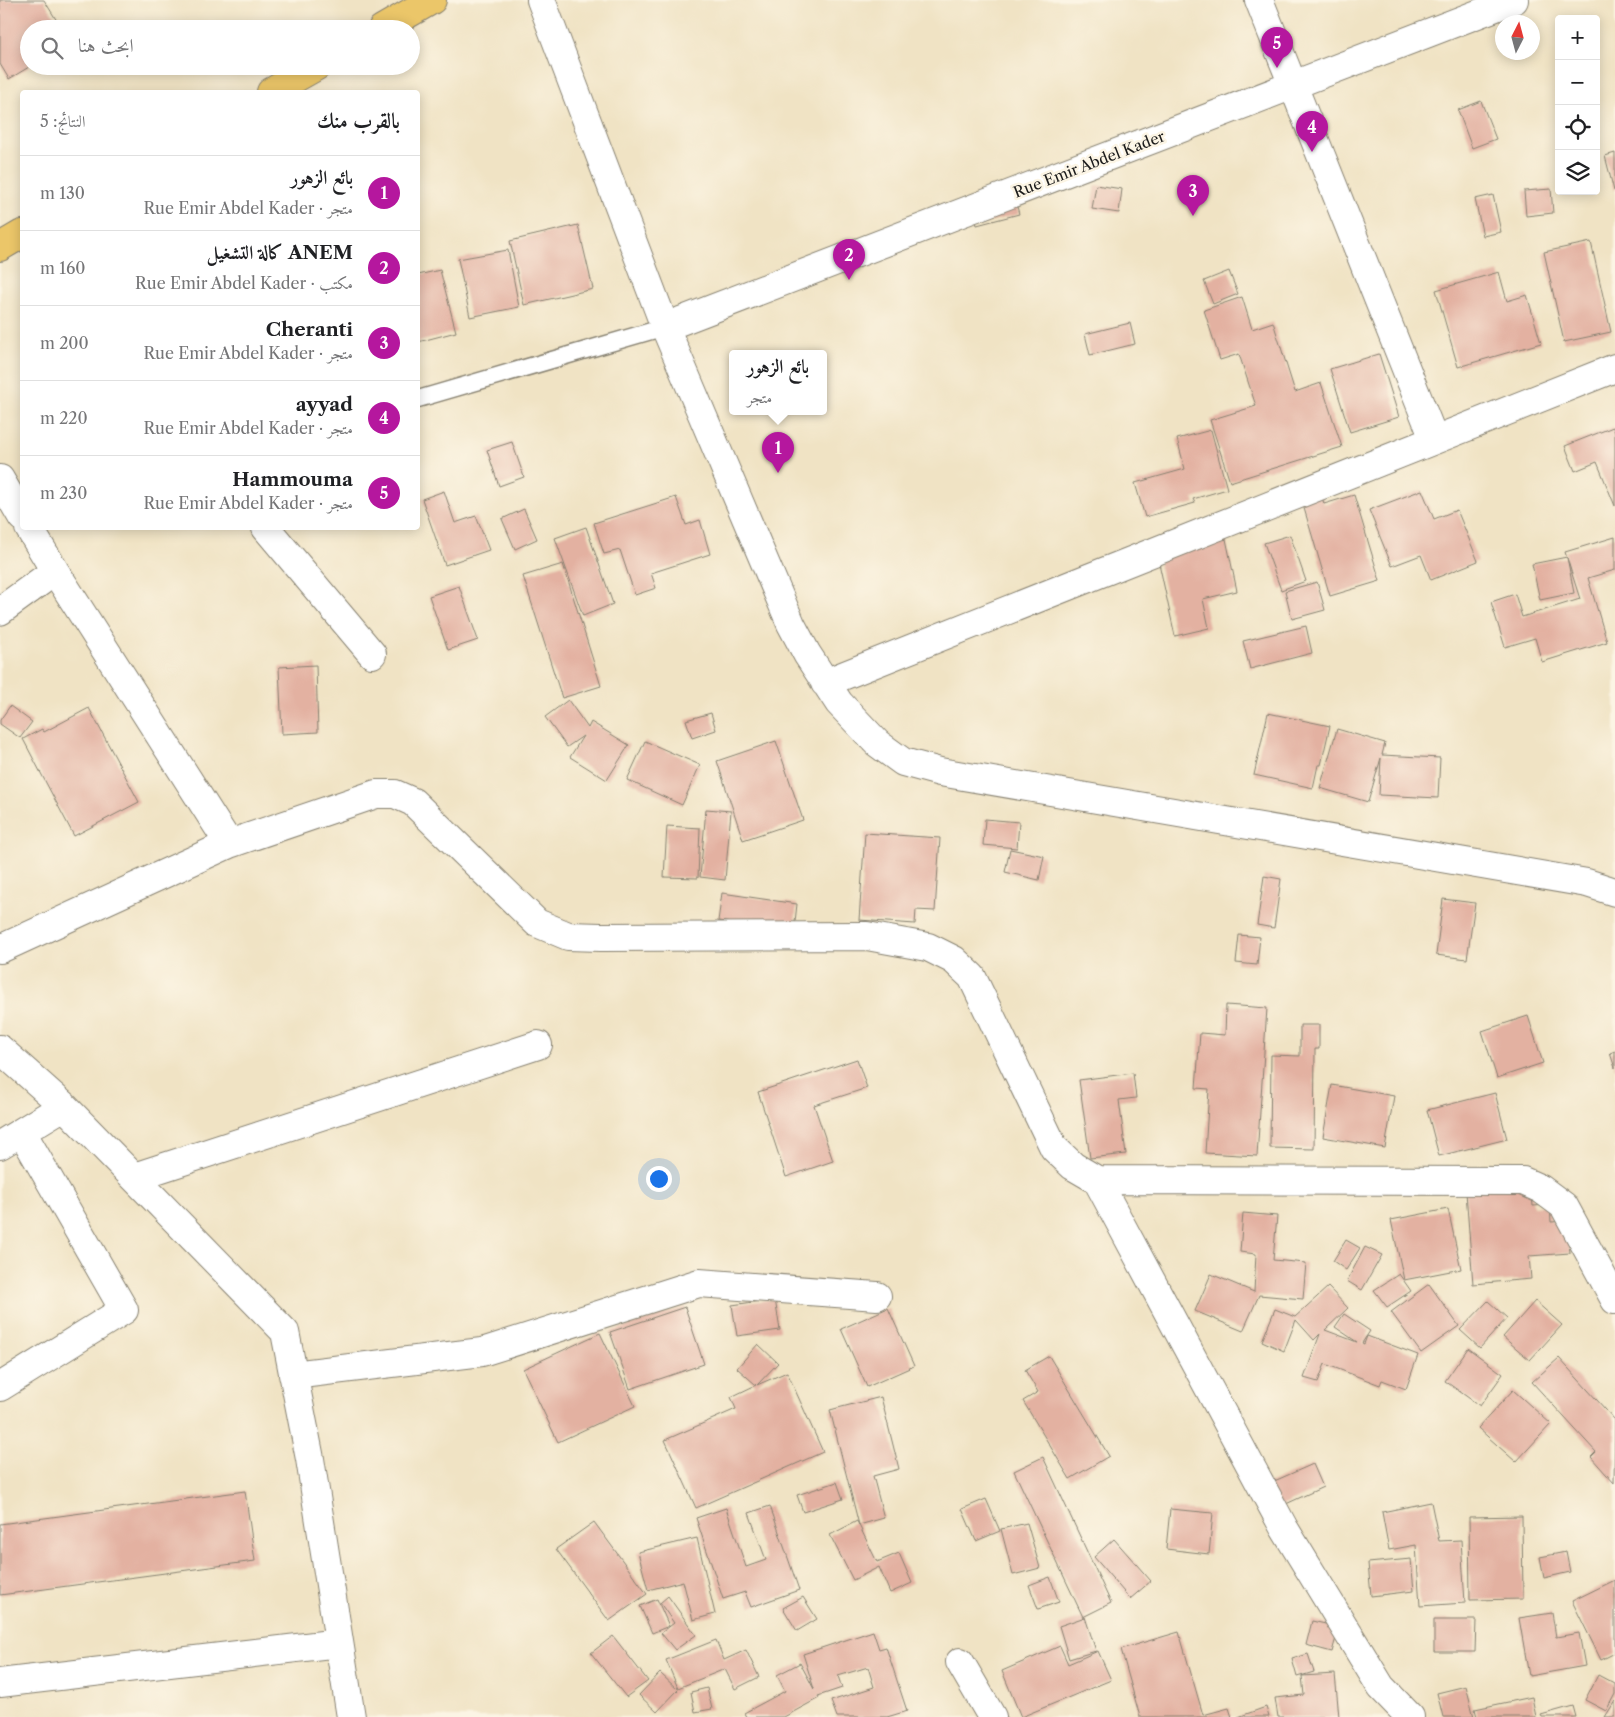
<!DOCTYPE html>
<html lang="ar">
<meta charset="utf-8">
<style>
:root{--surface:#fff;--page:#f2f2f2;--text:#202124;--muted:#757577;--line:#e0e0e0;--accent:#b5179e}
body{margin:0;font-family:"Libre Caslon Text",Amiri,serif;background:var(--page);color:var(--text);direction:rtl}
.controls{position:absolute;right:15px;top:15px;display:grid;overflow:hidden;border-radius:5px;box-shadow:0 2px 12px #0003}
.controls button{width:45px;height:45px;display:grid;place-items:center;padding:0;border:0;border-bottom:1px solid var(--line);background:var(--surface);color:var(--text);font:25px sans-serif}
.compass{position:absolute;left:1495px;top:15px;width:45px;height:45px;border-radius:50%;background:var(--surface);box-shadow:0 2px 12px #0003;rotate:6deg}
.you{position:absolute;left:658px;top:1178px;width:18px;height:18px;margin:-12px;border:4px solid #fff;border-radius:50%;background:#1a73e8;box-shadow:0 0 0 8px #1a73e833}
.badge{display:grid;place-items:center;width:32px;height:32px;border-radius:50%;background:var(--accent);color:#fff;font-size:16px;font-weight:700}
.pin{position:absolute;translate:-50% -41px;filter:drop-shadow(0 1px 2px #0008)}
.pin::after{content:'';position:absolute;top:26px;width:18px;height:15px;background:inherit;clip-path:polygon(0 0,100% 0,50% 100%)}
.popup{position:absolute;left:729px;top:350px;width:98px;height:65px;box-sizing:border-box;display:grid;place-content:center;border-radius:5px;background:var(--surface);filter:drop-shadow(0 1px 4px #0005);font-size:16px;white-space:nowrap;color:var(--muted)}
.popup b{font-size:19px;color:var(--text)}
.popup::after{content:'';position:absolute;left:50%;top:100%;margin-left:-10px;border:10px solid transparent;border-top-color:var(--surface)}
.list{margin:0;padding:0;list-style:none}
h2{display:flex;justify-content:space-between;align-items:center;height:65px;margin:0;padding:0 20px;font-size:21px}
h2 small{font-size:16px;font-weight:400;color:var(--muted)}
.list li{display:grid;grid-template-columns:32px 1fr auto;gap:15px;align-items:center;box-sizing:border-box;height:75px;padding:0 20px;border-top:1px solid var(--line)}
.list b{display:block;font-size:19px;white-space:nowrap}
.list p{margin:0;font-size:16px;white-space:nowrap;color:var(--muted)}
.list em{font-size:16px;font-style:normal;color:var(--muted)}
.icon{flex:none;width:28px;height:28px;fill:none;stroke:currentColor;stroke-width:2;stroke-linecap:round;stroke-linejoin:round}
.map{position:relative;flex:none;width:1615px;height:1717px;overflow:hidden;direction:ltr}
.search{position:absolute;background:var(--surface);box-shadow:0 2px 12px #0003;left:20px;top:20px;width:400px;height:55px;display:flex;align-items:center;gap:12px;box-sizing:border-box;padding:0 18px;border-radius:28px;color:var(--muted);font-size:19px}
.panel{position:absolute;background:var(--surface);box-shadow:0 2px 12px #0003;left:20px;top:90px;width:400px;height:440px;border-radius:5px;direction:rtl}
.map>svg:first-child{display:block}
.building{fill:#e3b1a1}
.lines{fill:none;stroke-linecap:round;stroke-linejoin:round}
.service-casing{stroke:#868070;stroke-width:19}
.minor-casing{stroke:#868070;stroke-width:30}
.primary-casing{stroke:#868070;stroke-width:30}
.service{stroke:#fff;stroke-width:16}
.minor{stroke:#fff;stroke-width:28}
.primary{stroke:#ebc669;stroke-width:28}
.labels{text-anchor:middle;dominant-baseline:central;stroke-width:5;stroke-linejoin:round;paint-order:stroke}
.street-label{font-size:15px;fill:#1c1c1c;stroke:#fcf5e5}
</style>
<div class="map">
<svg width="1615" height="1717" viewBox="0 0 1615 1717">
<rect width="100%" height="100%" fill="#fcf5e5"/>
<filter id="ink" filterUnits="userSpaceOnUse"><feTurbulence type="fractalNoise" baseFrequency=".02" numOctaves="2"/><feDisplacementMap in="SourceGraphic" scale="10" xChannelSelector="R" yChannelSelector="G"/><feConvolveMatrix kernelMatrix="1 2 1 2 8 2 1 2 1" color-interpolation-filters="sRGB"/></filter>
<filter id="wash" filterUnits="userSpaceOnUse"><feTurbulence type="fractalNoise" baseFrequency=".0096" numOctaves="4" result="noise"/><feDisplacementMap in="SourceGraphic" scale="20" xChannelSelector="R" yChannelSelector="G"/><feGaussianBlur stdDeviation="1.12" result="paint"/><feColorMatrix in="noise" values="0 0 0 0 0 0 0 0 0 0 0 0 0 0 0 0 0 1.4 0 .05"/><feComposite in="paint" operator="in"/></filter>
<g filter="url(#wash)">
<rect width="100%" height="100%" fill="#f0e3c4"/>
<g id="blocks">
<path class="building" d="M0 0H44L62 29H29V67L9 79 0 64Z
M1481 101 1496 139 1472 148 1458 110Z
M1615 153V190L1614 191 1605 156Z
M1096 185 1122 189 1119 213 1092 209Z
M1551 189 1553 213 1526 216 1524 191Z
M1493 195 1501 232 1483 236 1475 199Z
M1015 199 1019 214 977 225 973 211Z
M578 225 593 289 524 305 510 241Z
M1591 242 1611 332 1564 342 1544 252Z
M508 250 519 307 470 317 458 259Z
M440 270 456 332 418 342V275Z
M1229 271 1238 294 1213 304 1204 281Z
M1499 272 1507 301 1527 295 1541 343 1458 367 1436 290Z
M1242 297 1252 329 1273 322 1295 392 1321 383 1342 447 1230 482 1210 420 1256 406 1239 354 1220 360 1204 310Z
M1130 323 1135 344 1090 355 1085 334Z
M1379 354 1399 417 1350 432 1330 369Z
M1613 427 1615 433V506L1597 462 1575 471 1565 446Z
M1211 430 1227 489 1193 499 1195 503 1145 517 1135 483 1185 469 1177 439Z
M512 442 524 477 499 486 487 450Z
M1422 490 1434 519 1457 510 1478 561 1431 580 1421 555 1392 566 1369 510Z
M444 491 455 523 476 516 489 550 445 565 422 499Z
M1321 493 1324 504 1354 495 1380 581 1330 596 1301 498Z
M676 497 686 525 700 520 710 554 651 573 656 588 635 595 620 550 604 554 594 523Z
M524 509 537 539 515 549 502 519Z
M586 527 613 604 583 616 555 538Z
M1290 535 1306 581 1281 590 1264 543Z
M1615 537V570L1588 578 1607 642 1542 662 1535 638 1505 647 1491 602 1515 594 1522 617 1580 599 1565 552Z
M1226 539 1237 591 1203 599 1209 628 1175 636 1157 554Z
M1567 557 1574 593 1540 600 1532 564Z
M563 564 601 686 562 698 523 576Z
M1317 582 1325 610 1292 619 1285 591Z
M459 586 478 640 448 650 429 596Z
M1306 626 1312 653 1250 669 1243 641Z
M316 665 318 732 282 734 279 667Z
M568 700 588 728 591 722 629 745 607 780 570 757 583 736 567 747 545 717Z
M10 706 32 722 20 738 0 724V720Z
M89 708 139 802 74 836 23 739 42 729 44 732Z
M711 713 716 730 692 738 686 720Z
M1268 713 1330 726 1321 765H1318L1313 788 1254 775Z
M1337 729 1385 743 1382 755 1440 758 1438 798 1379 795 1381 758 1368 802 1320 788Z
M645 741 700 765 682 805 627 780Z
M776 741 803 820 743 840 717 761Z
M706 809 731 811 725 880 700 877Z
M985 819 1019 822 1017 848 983 845Z
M667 826 700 828 698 878 664 877Z
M865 833 940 838 935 911 916 910 915 924 859 920Z
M1010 849 1044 856 1039 880 1005 872Z
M1264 876 1281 879 1274 928 1257 925Z
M722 893 797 904 794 931 718 921Z
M1443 899 1475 903 1467 959 1436 955Z
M1239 935 1260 937 1257 965 1236 963Z
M1226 1005 1267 1008 1257 1156 1205 1153 1209 1089 1196 1088 1200 1033 1225 1035Z
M1528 1016 1543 1063 1497 1078 1482 1031Z
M1300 1025H1319V1049H1315L1314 1149 1270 1148 1271 1055 1300 1056Z
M1615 1051V1068L1610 1053Z
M857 1059 867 1088 814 1105 833 1161 786 1177 758 1092Z
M1133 1073 1136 1098 1119 1100 1126 1154 1090 1158 1079 1080Z
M1332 1085 1394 1096 1385 1148 1323 1137Z
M1495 1093 1507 1139 1439 1156 1427 1110Z
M1530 1175 1533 1206 1550 1205 1551 1222 1567 1221 1570 1253 1529 1256 1531 1279 1473 1284 1465 1179Z
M1448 1209 1461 1269 1404 1280 1391 1220Z
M1243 1213 1277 1216 1273 1260 1306 1263 1303 1299 1259 1295 1243 1331 1195 1311 1211 1274 1254 1292 1256 1254 1240 1252Z
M1346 1240 1360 1248 1346 1270 1333 1261Z
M1365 1247 1382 1255 1362 1290 1347 1281Z
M1399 1274 1411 1291 1387 1307 1374 1290Z
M1429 1284 1459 1326 1421 1353 1391 1312Z
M1328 1287 1348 1308 1325 1330 1357 1342 1335 1327 1344 1314 1370 1331 1362 1343 1364 1344 1367 1336 1418 1355 1406 1389 1382 1380 1380 1385 1325 1364 1318 1382 1304 1378 1320 1334 1314 1340 1296 1320 1284 1351 1262 1341 1275 1309 1295 1317Z
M775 1299 780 1330 737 1336 732 1305Z
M1488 1301 1507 1318 1480 1348 1460 1330Z
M1535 1301 1562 1325 1530 1360 1503 1337Z
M685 1307 704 1364 630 1389 610 1332Z
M888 1308 914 1366 867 1387 841 1329Z
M600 1333 635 1406 558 1442 523 1369Z
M758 1344 778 1363 757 1385 787 1372 823 1452 696 1508 665 1440 736 1409 731 1397 756 1385 737 1368Z
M1468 1348 1503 1374 1480 1406 1445 1381Z
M1049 1356 1109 1456 1070 1479 1023 1401 1038 1392 1025 1370Z
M1559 1358 1615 1420 1614 1483 1591 1457 1596 1452 1532 1382Z
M1513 1390 1551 1424 1516 1462 1478 1428Z
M881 1397 899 1469 873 1476 884 1518 859 1525 830 1410Z
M1043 1457 1111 1603 1083 1617 1014 1471Z
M1313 1464 1323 1487 1273 1510 1263 1486Z
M837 1482 843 1499 803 1512 797 1495Z
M245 1491 255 1561 0 1595V1524Z
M986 1499 1000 1531 976 1541 962 1509Z
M1431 1502 1439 1541 1461 1540 1465 1603 1420 1606 1416 1545 1389 1550 1382 1512Z
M770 1506 799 1590 751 1607 745 1592 723 1599 696 1518 726 1508 746 1567 766 1560 749 1513Z
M1170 1509 1213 1513 1209 1554 1166 1549Z
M1522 1516 1523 1599 1470 1600 1469 1517Z
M857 1521 877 1562 899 1553 912 1583 890 1593 879 1567 853 1580 830 1535Z
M594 1522 647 1594 609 1621 556 1549Z
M1027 1523 1040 1568 1013 1575 1001 1529Z
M697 1538 715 1614 693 1620 683 1581 648 1590 638 1552Z
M1114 1539 1151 1581 1130 1599 1094 1557Z
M1566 1552 1570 1572 1544 1578 1540 1557Z
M1411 1559 1414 1591 1371 1596 1368 1563Z
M1050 1577 1059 1602 1038 1609 1029 1585Z
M1615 1580V1653L1601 1660 1572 1601Z
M668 1596 696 1635 675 1650 661 1633 674 1623 660 1603Z
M803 1597 817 1619 797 1631 783 1608Z
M657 1599 669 1626 652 1633 640 1606Z
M1552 1613 1556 1637 1579 1633 1585 1666 1529 1676 1519 1618Z
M1085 1617 1096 1651 1069 1659 1059 1626Z
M1434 1620H1476L1475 1652H1434Z
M1312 1621 1339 1627 1332 1652 1306 1645Z
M873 1631 879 1649 886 1647 907 1711 887 1717H837L831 1701 874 1687 868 1667 838 1676 842 1688 818 1696 819 1698 784 1717H746L744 1713 785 1691 777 1675 800 1663 814 1689 803 1654Z
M1179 1632 1203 1715 1229 1708 1232 1717H1140L1121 1649Z
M613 1636 648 1681 626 1697 591 1653Z
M716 1640 724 1660 746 1650 759 1677 735 1689 725 1669 678 1688 666 1660Z
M1060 1646 1068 1664 1098 1651 1111 1680 1021 1717 1002 1671Z
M1308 1654 1314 1672 1297 1677 1292 1659Z
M660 1673 678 1690 657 1712 639 1695Z
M1335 1674 1339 1717H1278L1275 1698 1304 1695 1302 1676Z
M1598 1675 1615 1684V1694L1606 1711 1585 1700Z
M1466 1686 1474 1717H1443L1437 1693Z
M707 1688 712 1709 695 1712 691 1692Z
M1532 1697 1536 1717H1477L1475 1709Z
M1615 1701V1717H1605Z
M1573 1706 1576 1717H1542L1541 1715Z
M1266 1707 1269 1717H1238Z"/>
</g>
</g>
<g filter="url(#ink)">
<use href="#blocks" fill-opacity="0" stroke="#868070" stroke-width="1"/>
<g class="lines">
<defs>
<path id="service" d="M418 399 665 327"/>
<path id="minor" d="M541 0 665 327 791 624 807 654 839 703 877 743 903 762 940 772 1587 883 1615 892
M1259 0 1434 439
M665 327 1514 0
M0 479 22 517
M29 528 55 571 229 844
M266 528 372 654
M0 611 55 571
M825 683 1615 368
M0 949 229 844 376 794H395L413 802 537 923 568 936 601 937 867 936 928 947 954 960 972 977 1054 1148 1073 1166 1097 1180 1523 1181 1541 1189 1564 1206 1615 1300
M0 1049 64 1106 285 1332 310 1459 351 1717
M0 1145 64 1106
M134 1177 538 1045
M1097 1180 1284 1528 1381 1687 1410 1717
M293 1375 482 1352 699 1283 877 1296
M0 1387 124 1310 22 1132
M960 1662 992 1717
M0 1683 339 1643"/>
<path id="primary" d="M382 29 432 0
M271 92 317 66
M0 247 22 234"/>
</defs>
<use href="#service" class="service-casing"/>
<use href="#minor" class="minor-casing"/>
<use href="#primary" class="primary-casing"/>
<use href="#service" class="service"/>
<use href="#minor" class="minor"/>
<use href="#primary" class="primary"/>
</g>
</g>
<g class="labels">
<g class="street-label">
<text transform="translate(1089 164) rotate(-21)">Rue Emir Abdel Kader</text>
</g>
</g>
</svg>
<div class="controls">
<button>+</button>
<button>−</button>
<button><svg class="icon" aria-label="locate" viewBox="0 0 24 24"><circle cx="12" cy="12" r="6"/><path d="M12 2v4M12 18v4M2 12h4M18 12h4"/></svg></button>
<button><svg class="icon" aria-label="layers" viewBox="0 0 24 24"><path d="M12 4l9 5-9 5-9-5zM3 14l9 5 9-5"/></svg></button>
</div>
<svg class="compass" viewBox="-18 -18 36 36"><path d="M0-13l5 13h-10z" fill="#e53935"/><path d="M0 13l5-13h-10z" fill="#757577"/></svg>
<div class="you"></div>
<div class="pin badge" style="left:778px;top:473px">1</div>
<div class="popup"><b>بائع الزهور</b>متجر</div>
<div class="pin badge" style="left:849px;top:280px">2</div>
<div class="pin badge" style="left:1193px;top:216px">3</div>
<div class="pin badge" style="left:1312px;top:152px">4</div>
<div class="pin badge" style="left:1277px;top:68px">5</div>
<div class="search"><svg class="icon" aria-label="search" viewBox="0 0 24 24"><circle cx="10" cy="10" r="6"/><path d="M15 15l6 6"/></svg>ابحث هنا</div>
<section class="panel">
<h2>بالقرب منك<small>النتائج: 5</small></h2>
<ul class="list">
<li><span class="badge">1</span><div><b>بائع الزهور</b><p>متجر · Rue Emir Abdel Kader</p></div><em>130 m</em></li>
<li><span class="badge">2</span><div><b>ANEM كالة التشغيل</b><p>مكتب · Rue Emir Abdel Kader</p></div><em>160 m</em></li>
<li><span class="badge">3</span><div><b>Cheranti</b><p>متجر · Rue Emir Abdel Kader</p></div><em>200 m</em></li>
<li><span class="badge">4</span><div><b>ayyad</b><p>متجر · Rue Emir Abdel Kader</p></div><em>220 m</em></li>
<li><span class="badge">5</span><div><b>Hammouma</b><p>متجر · Rue Emir Abdel Kader</p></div><em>230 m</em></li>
</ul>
</section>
</div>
